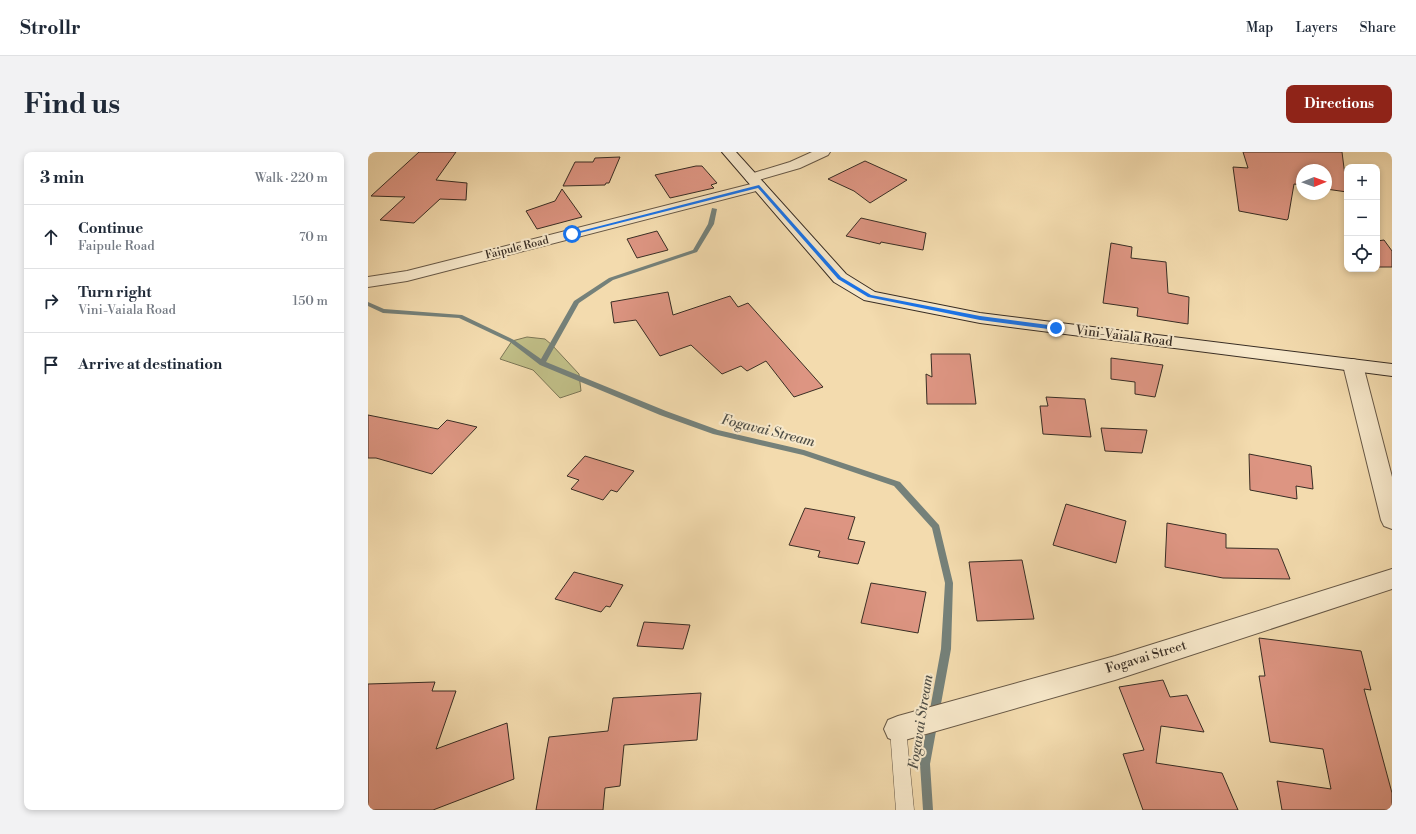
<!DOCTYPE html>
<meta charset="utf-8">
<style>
:root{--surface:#fff;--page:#f2f2f3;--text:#1f2937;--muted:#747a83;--line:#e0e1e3;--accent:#8f2418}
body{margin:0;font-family:"Libre Bodoni",serif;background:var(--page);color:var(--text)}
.controls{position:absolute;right:12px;top:12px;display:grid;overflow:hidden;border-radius:8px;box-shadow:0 2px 6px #0003}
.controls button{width:36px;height:36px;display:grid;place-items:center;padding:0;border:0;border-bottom:1px solid var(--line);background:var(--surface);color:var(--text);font:20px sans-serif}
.compass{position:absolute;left:928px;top:12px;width:36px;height:36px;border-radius:50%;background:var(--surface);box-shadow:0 2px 6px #0003;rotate:89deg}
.stop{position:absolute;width:12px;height:12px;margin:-9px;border:3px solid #1a73e8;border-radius:50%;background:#fff}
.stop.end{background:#1a73e8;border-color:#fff;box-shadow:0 1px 4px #0008}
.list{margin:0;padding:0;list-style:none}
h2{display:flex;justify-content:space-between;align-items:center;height:52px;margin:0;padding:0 16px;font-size:17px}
h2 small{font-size:13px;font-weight:400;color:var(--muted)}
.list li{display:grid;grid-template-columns:26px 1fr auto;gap:12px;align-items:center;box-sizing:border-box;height:64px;padding:0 16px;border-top:1px solid var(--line)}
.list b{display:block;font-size:15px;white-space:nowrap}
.list p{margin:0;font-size:13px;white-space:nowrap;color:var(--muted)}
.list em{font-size:13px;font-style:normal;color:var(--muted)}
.icon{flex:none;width:22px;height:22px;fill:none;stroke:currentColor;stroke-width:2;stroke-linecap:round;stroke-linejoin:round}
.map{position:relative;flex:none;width:1024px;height:658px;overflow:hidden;border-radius:8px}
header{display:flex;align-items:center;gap:24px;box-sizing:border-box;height:56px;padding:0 20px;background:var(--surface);border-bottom:1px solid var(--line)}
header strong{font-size:19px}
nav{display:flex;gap:22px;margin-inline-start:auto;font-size:14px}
.intro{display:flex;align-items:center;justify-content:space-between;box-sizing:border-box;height:96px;padding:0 24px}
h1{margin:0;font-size:28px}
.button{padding:10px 18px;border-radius:8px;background:var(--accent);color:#fff;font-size:14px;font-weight:700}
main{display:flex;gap:24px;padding:0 24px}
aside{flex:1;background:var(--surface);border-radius:8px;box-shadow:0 2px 6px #0003}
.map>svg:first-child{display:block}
.green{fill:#c0be87;stroke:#7c7656}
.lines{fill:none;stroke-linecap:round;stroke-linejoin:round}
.stream{fill:#75817a;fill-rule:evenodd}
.building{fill:#dd9582;stroke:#382d24}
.service-casing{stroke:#675846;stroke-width:1}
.minor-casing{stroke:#675846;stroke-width:2}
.tertiary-casing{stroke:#675846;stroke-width:2}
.secondary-casing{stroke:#382d24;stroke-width:2}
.service{fill:#f7e8ca;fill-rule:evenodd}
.minor{fill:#f7e8ca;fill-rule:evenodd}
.tertiary{fill:#f7e8ca;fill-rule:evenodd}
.secondary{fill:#f7e8ca;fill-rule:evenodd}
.route{fill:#1a73e8}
.labels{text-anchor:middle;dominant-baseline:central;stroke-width:4;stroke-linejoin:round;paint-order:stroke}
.far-street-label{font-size:11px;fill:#382d24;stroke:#f7e8ca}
.street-label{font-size:13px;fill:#382d24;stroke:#f7e8ca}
.water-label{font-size:14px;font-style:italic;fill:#515048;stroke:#f7e8ca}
</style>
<header>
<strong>Strollr</strong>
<nav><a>Map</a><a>Layers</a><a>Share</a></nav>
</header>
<div class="intro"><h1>Find us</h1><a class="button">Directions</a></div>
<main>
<aside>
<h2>3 min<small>Walk · 220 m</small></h2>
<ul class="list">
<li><svg class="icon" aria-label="ahead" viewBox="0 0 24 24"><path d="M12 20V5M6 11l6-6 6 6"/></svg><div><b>Continue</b><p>Faipule Road</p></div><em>70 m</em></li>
<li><svg class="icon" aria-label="right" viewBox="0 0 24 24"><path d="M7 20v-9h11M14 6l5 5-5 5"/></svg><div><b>Turn right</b><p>Vini-Vaiala Road</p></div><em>150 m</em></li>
<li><svg class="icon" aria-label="arrive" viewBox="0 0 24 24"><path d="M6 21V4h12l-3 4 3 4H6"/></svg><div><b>Arrive at destination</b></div></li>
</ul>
</aside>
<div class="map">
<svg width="1024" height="658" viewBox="0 0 1024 658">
<rect width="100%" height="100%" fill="#f3dbae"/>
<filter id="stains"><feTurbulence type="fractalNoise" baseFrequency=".005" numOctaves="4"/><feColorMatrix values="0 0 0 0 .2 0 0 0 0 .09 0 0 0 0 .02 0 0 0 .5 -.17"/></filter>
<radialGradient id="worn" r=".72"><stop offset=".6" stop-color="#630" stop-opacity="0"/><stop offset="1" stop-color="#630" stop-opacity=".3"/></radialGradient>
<path class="green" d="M159 185 177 187 184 193 211 222 213 239 192 246 165 218 132 207 144 189Z"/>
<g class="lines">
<path class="stream" d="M344 56 349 57 346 72 329 100 245 128 211 151 178 210 298 259 350 278 436 298 532 330 571 373 585 431 583 497 562 612 565 658H555L552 612 573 497 577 431 564 376 526 334 435 303 345 282 292 263 172 213 142 190 91 166 15 161 0 154V150L16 157 94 163 146 188 173 207 206 149 241 126 325 98 340 72Z"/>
</g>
<path class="building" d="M51 0H88L68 28 99 31 98 48 72 47 46 71 12 68 37 45 3 44Z
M875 0H974L979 40 958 37V18H934V33L926 32 920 67 919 68 871 59 865 15 880 16Z
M252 5 241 31H238L237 33 195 34 207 10H225L227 6Z
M497 9 539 28 502 51 486 39 460 27Z
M328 14H334L349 31 343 33 346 36 302 46 287 23Z
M194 37 214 65 169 77 158 59 187 49Z
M493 66 558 81 555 98 513 90 512 92 478 84Z
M289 79 300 98 269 106 259 87Z
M1016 88 1024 99V115H1009V89Z
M743 91 764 95 763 106 798 110 800 141 821 145 820 172 769 164 770 156 735 151Z
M300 140 305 163 362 144 370 155 380 151 455 235 426 245 398 209 379 219 373 214 354 222 323 193 292 204 268 168 246 171 243 150Z
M563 202H602L608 252H559L558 222 564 225Z
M743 206 795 213 787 245 767 242V230L743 227Z
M678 245 717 247 723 285 675 282 672 254H680Z
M0 263 70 277 79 268 109 275 64 322 8 306H0Z
M733 276 779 278 774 301 737 299Z
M881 302 943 314 945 337 928 334 929 347 882 338Z
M217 304 266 319 249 340 243 338 235 348 203 337 211 328 199 324Z
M698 352 758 369 748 411 685 393Z
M437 356 487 365 480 387 497 390 490 412 450 405 452 399 421 393Z
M799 371 858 382V396L910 397 922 427 855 426 797 415Z
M654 408 666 467 609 469 601 410Z
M206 420 255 433 242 455 238 454 233 460 187 447Z
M503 431 558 440 550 481 493 471Z
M276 470 322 473 315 497 269 494Z
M891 486 993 499 1003 538 996 537 1024 641V658H914L909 629 963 637 955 597 902 590 891 524H897Z
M795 528 802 545 819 543 836 580 793 574 788 611 854 621 870 658H775L755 602 776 598 751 535Z
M67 530 64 539H88L68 597 139 571 146 627 65 658H0V532Z
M333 541 329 588 256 593 252 634 237 636 235 658H168L181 585 240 579 245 546Z"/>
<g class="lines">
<defs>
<path id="service" d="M530 569 536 571 538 577 546 658H528L522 577 524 571Z"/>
<path id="minor" d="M444 0H462L460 3 432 16 384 30 379 29 377 26 379 23 422 10Z
M985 207 992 209 995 213 1024 325V377L1016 374 1013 368 975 213 978 209Z
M1024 417V437L747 528 530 590 520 586 516 577 520 568 530 564 747 504Z"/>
<path id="tertiary" d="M391 30 396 31 398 34 396 37 39 129 0 135V125L39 119Z"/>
<path id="secondary" d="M354 0H368L478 122 507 140 612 161 1024 212V224L612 171 496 148 466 130Z"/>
</defs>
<use href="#service" class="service-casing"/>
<use href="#minor" class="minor-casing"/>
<use href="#tertiary" class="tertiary-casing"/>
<use href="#secondary" class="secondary-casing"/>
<use href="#service" class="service"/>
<use href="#minor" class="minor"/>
<use href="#tertiary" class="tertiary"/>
<use href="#secondary" class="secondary"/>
</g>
<path class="route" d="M391 33 473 125 503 143 612 164 688 174 690 176 688 178 612 168 500 145 470 127 390 36 204 83 201 82Z"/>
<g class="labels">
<g class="far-street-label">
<text transform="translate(149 96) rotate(-14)">Faipule Road</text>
</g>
<g class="street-label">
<text transform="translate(756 184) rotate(7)">Vini-Vaiala Road</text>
<text transform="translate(778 505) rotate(-17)">Fogavai Street</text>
</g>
<g class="water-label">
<text transform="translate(400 279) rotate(14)">Fogavai Stream</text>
<text transform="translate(553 570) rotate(-81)">Fogavai Stream</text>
</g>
</g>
<rect width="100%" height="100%" filter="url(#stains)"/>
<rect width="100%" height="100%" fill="url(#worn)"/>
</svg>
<div class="controls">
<button>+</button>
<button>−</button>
<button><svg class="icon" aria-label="locate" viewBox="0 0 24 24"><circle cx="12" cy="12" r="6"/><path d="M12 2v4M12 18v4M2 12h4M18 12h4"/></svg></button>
</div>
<svg class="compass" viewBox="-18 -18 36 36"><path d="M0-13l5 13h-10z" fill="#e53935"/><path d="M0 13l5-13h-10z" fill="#747a83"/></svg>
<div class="stop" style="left:204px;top:82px"></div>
<div class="stop end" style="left:688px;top:176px"></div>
</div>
</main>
